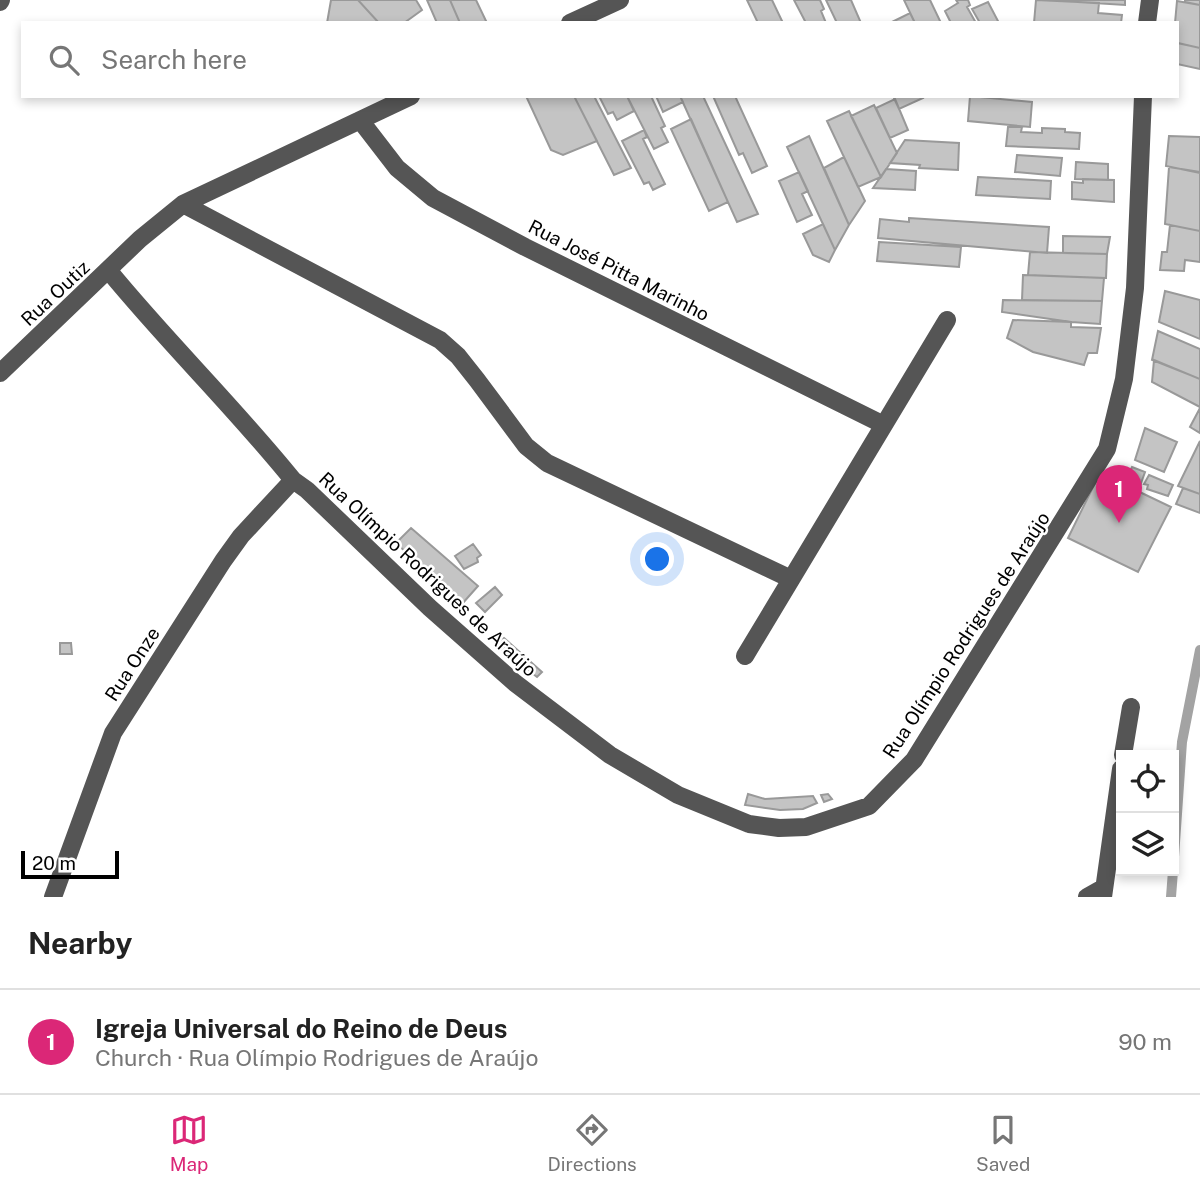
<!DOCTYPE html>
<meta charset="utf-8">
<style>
:root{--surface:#fff;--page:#f2f2f2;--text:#222;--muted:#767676;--line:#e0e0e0;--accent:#db2777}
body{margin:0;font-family:"Public Sans",sans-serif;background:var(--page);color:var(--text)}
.controls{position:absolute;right:21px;bottom:21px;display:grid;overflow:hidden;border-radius:0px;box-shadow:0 4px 10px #0003}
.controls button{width:63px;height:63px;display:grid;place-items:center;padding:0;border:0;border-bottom:2px solid var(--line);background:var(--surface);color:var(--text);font:35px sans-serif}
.scale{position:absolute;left:21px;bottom:18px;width:98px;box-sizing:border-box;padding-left:7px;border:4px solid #000;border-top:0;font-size:19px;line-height:24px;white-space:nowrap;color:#000;-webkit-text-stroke:5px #fff;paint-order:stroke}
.you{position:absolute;left:658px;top:560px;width:24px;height:24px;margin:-18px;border:5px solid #fff;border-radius:50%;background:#1a73e8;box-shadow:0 0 0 10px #1a73e833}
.badge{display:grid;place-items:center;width:46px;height:46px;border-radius:50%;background:var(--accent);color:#fff;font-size:23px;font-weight:700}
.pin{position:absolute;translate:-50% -58px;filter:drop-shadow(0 2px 4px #0008)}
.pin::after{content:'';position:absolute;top:37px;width:24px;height:21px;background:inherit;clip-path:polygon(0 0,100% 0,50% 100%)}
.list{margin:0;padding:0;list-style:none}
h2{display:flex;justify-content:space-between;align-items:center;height:91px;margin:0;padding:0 28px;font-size:30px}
h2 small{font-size:23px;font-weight:400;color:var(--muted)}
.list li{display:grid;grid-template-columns:46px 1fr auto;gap:21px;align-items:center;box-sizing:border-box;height:105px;padding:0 28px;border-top:2px solid var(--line)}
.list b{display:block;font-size:26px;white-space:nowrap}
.list p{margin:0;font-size:23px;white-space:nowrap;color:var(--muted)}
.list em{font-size:23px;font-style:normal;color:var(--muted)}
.icon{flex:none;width:38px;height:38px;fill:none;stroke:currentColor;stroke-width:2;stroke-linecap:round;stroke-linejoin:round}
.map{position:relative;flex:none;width:1200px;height:897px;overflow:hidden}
.search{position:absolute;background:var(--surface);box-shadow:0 4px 10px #0003;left:21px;right:21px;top:21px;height:77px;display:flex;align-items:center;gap:18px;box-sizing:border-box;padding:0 24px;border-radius:0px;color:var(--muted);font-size:26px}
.sheet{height:196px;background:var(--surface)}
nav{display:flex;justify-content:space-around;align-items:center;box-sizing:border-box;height:98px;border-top:2px solid var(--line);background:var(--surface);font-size:19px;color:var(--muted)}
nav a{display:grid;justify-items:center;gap:4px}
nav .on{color:var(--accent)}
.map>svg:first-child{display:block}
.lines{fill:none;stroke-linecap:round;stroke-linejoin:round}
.stream{stroke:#a3a3a3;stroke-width:10}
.building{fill:#c4c4c4;stroke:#999;stroke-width:2}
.minor{stroke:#555;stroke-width:18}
.labels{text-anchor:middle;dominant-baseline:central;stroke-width:5;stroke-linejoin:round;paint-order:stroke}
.street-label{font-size:19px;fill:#000;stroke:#fff}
</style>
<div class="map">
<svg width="1200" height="897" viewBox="0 0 1200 897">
<rect width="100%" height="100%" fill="#fff"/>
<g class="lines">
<path class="stream" d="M1174 857 1182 742 1200 650
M1171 897 1173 871"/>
</g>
<path class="building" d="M331 0H358L379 23H327Z
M358 0H416L422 10 404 23H379Z
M427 0H450L460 23H437Z
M450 0H476L487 23H460Z
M747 0H772L783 23H758Z
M794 0H820L824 9 821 11 826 23H806Z
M826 0H851L861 23H837Z
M904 0H930L941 23H915Z
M956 0H968L970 5 967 7 976 23H951L945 11 958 3Z
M1036 0 1099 3 1098 13 1122 15 1121 23H1034Z
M1045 0H1125V5Z
M1185 0H1200V5L1185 2Z
M1177 1 1200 5V48L1177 43V23H1175Z
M988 2 999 23H980L972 9Z
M910 13 915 23H890Z
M1178 43 1200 48V69L1177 64Z
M526 96H574L597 141 563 155 551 150Z
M574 96H594L631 168 614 175Z
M599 96H627L634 111 617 120 613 112 608 114Z
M627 96H651L665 126 661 128 668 142 654 149Z
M656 96H680L683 102 663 112Z
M680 96H703L758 214 737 222Z
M713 96H735L767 166 752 173 743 153 739 155Z
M893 96H922L923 98 899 109Z
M970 96 1032 102 1030 127 968 121Z
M895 99 908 130 890 138 876 108Z
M874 105 897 153 881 177 851 116Z
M849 111 881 177 858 187 827 121Z
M691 119 728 202 709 211 671 129Z
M1008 127H1022L1021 132 1042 133V128L1065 129V132L1080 133 1079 149 1006 146Z
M644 130 647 137 643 139 665 184 653 190 649 182 644 184 622 141Z
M809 136 849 225 835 250 787 147Z
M1169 136 1200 137V173L1166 166Z
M905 140 959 143 958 170 919 168 920 165 890 163Z
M1017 155 1062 158 1060 176 1015 172Z
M844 157 865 201 849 225 824 168Z
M1076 162 1108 164V180L1075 179Z
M1169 167 1200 172V231L1165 224Z
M886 169 916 171 915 190 873 188Z
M799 172 808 191 802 194 812 215 797 222 779 181Z
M978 177 1051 181 1050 199 976 195Z
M1083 179 1114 180V202L1072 199V182L1083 183Z
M909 218 1049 227 1047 253 878 238 880 219 909 222Z
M823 224 835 250 829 262 813 255 803 234Z
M1170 225 1200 231V262L1185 260 1184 271 1160 270 1162 252H1167Z
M1063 236 1110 237 1107 254 1063 253Z
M879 242 961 247 959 267 877 261Z
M1030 252 1107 254 1106 278 1028 275Z
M1023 275 1104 278 1102 301 1022 300Z
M1165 291 1200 300V339L1159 322Z
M1003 300 1102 301 1100 324 1071 322 1002 312Z
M1013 320 1071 322V327L1101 328 1097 353H1088L1084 365 1033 352 1007 338Z
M1158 331 1200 349V379L1152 360Z
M1154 360 1200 379V407L1152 382Z
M1200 408V433L1190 427Z
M1145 428 1177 442 1164 472 1135 460Z
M1200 441V494L1178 486Z
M1132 467 1145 472 1140 486 1126 480Z
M1100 473 1171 507 1138 572 1068 538Z
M1149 475 1173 485 1168 496 1147 489 1148 485 1144 484Z
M1183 488 1200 494V513L1176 504Z
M411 528 478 586 462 604 396 543Z
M473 544 481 555 477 558 478 562 464 569 455 556Z
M495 587 502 595 485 612 476 603Z
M504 638 542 672 537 677 496 645Z
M60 643H71L72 654H60Z
M748 794 765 799 813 796 817 803 803 809 780 810 745 805Z
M828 794 832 799 824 802 821 795Z"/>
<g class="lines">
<path class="minor" d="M0 2 1 0
M570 23 620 0
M1147 23 1150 0
M360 120 397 168 433 198 525 247 884 425
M183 204 440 340 458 356 477 380 526 446 547 463 791 579
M109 271C168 343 235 408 293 480L307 490 430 608 515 683 610 755 678 795 749 824 779 828 806 827 869 806 914 760 1107 449 1124 379 1135 288 1143 96
M0 373 140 239 183 204 411 96
M745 656 947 320
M1123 755 1131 707
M53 897 113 733 223 561 241 536 293 480
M1087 897 1103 888
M1103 897 1121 769"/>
</g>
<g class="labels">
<g class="street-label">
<text transform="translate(619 270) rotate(27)">Rua José Pitta Marinho</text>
<text transform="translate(55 293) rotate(-43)">Rua Outiz</text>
<text transform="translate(428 574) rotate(43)">Rua Olímpio Rodrigues de Araújo</text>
<text transform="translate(966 635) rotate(-57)">Rua Olímpio Rodrigues de Araújo</text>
<text transform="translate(132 664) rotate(-57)">Rua Onze</text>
</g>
</g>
</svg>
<div class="controls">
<button><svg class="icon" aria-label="locate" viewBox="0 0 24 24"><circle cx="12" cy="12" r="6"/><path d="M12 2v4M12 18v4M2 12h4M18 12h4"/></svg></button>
<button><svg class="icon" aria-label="layers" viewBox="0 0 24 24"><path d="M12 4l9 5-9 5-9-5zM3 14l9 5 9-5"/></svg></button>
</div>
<div class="scale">20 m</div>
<div class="you"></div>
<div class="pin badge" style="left:1119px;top:523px">1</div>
<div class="search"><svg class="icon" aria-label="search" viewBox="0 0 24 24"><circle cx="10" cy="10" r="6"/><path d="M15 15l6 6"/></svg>Search here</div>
</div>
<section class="sheet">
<h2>Nearby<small></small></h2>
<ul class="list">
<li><span class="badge">1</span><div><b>Igreja Universal do Reino de Deus</b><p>Church · Rua Olímpio Rodrigues de Araújo</p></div><em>90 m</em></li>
</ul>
</section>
<nav>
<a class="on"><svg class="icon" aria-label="map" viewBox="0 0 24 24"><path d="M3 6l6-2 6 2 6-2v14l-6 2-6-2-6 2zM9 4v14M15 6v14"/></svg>Map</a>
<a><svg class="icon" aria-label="directions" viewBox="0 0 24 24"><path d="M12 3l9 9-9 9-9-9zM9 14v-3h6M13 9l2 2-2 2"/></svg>Directions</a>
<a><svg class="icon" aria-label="saved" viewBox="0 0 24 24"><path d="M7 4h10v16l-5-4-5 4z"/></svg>Saved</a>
</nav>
